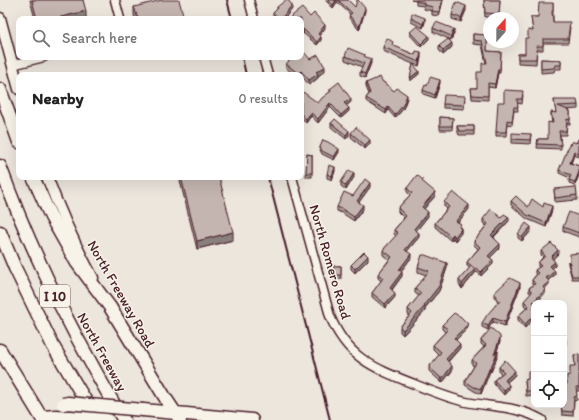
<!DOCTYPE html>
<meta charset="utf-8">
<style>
:root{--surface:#fff;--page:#f6f6f6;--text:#222;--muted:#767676;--line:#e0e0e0}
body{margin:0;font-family:Itim,sans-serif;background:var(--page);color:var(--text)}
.controls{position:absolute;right:12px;bottom:12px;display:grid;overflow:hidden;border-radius:8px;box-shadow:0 4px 16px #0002}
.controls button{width:36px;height:36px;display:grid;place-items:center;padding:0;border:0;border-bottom:1px solid var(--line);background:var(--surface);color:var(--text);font:20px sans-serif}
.compass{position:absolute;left:483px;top:12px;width:36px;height:36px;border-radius:50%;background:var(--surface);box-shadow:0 4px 16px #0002;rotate:21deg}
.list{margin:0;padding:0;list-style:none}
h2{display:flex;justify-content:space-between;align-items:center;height:52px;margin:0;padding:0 16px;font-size:17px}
h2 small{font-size:13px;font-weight:400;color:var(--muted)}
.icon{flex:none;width:22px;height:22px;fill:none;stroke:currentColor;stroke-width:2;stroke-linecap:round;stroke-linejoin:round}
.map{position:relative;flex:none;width:579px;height:420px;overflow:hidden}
.search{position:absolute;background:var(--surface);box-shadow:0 4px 16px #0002;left:16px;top:16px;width:288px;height:44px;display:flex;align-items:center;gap:10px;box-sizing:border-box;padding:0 14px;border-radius:8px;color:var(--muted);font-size:15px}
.panel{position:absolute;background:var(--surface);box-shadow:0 4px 16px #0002;left:16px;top:72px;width:288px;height:108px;border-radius:8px}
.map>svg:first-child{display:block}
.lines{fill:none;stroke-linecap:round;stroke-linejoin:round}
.minor-casing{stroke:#4a1f2b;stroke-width:11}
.major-casing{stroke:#4a1f2b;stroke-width:13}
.highway-casing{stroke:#4a1f2b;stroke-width:15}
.minor{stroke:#f7f3e8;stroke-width:8}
.major{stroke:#f7f3e8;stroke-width:10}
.highway{stroke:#f7f3e8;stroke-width:12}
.rail{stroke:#4a1f2b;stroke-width:2}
.highway-bridge-casing{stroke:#4a1f2b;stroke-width:15;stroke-linecap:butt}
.highway-bridge{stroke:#f7f3e8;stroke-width:12}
.wall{fill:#a99c97;stroke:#4a1f2b}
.shaded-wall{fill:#897f7b;stroke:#4a1f2b}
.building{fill:#c4b5b0;stroke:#4a1f2b}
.labels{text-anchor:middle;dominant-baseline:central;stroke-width:3;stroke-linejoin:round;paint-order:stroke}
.shield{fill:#f7f3e8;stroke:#7e5f64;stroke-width:1}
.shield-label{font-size:13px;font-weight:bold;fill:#4a1f2b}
.street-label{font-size:14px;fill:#4a1f2b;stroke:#f7f3e8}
</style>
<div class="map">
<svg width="579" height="420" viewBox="0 0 579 420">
<rect width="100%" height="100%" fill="#ece6dd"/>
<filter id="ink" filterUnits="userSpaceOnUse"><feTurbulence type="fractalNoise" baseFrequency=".025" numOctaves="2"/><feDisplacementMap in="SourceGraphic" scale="8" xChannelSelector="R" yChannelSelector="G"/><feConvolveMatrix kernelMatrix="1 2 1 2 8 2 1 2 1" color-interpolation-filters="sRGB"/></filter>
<g filter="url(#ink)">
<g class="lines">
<defs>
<path id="minor" d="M115 0 120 19
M249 0 254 19
M263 57 268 75
M12 65 44 57
M292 177 330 316C347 358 374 368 414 384 431 391 448 398 466 402 491 407 519 406 542 420"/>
<path id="major" d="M0 18 19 89
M47 177C60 211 75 246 93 278"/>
<path id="highway" d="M0 89 19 142
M0 166C25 235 56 301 92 365 102 383 112 402 124 420
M33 177 51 217 77 263 110 307 166 399 180 420
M0 232 15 268 53 346 97 420
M0 350 43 420
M143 410 252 420
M41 417 56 416 71 417"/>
</defs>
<use href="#minor" class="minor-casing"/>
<use href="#major" class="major-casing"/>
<use href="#highway" class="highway-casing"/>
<use href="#minor" class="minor"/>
<use href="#major" class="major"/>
<use href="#highway" class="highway"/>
<path class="rail" d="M227 0 232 19
M242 57 246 75
M268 177 330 420"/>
<defs>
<path id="highway-bridge" d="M63 404 68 403 143 410
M71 417 106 420"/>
</defs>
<use href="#highway-bridge" class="highway-bridge-casing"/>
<use href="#highway-bridge" class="highway-bridge"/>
</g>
<path class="wall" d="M30 0H83L86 19H35Z
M325 0H348L355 7 365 11 359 30 349 18 350 14 337 2 333 8Z
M411 0H443L439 16 432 15V11L424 9V6L416 5V1Z
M484 0H500L499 18 485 17Z
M553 3V22L570 27 568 43H543V50H537L536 64 518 63V54H525L528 38 533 31 531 17H538Z
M134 7 184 19H135L134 15Z
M277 7 292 9 284 19H275L273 17V13L277 9Z
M466 10 461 22 452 19V15Z
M310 17 325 28 320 35 321 40 317 45 303 33 301 19Z
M411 18 425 22 423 28 411 22Z
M433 28 454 33 451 40 433 32Z
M410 32 429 39 421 47 410 35Z
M473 34 487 35V51L501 52 500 73H498L495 88 488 87V100L472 99 471 88H477L482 72 486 63 482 45 473 44Z
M393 46 421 57 419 66 413 64 419 74 410 81 413 64 383 51V47Z
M439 46 452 47 443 55 439 50Z
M345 56 365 57 371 63 365 78 360 76V72L362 67 345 60Z
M310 59 325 71 318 76V78L309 85 301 75V76V75H295L286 68V64Z
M541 59 561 60V69H555L554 72 541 73Z
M382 81 394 91 407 98 403 109 395 118 388 110 386 114 366 101V98L369 94 366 87V83Z
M440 83 435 98 423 94V90L427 86Z
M330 89 351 102 346 106 349 111 341 118 330 107 318 123 311 116 306 123 301 117V95L318 103 330 92Z
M523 95 522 104 517 103 518 111H514L512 125 507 124 506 136H496V132L504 102Z
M465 100 464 109 443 108V104Z
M554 100 578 105V109L567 110 570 111V124H567L566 135H560L561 149 537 148 538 139H548L552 123 551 117V112L556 113Z
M440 117 453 118 452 130H440Z
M331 123 349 135 346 139 331 127Z
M457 126H474V135H459L457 130Z
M351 133 370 144 365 149 351 137Z
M531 134 530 144 512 143V139Z
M579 138V157L574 155 571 163 579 166V175L575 185 569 183V180L570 178 559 173V170L570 146 576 143Z
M320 147 339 152 334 160 322 154 320 150Z
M307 154 312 155V177H306Z
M335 171 332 180 327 178V174Z
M179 177H219L233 240 197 249Z
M354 177 346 190 341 186V182Z
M423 182 435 196 424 209 428 216 416 231 419 237 407 251 411 258 401 271 402 276 392 290 395 297 385 308 372 297V293L381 281 378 278V274L389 260 383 255V250L396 236 394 234V230L404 218 398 212V208L410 195 407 192V188Z
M370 187 359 202 363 209 354 221 342 213 337 211V207L353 196Z
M554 189 577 195V200L555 202Z
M511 201 528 207H543L552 210 546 227 527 219 511 205Z
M444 202 469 209 458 222 461 228V233L455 241 453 238 451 241 435 227V223L447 209 444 206Z
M579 216V237L563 231V227Z
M501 218 509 221 494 237 500 248 490 257 493 264 481 276 477 272 475 273 462 289 459 284V280L470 268 467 266V262L478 249 474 245V241L486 226 483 223V219Z
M531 231 522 241 518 238V234Z
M541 251 558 254 553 259 555 266 552 268 555 275 548 280 549 284 544 289 545 294 536 303H534L525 328 518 320V316L527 308 524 305V301L531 294 529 292V288L533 285 532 284V280L536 275 535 274V270L539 268 538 267V263L543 257 541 255Z
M579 253V279H572L568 264V261L570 263Z
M368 260 355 273 351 269V265Z
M334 266H341V279L334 280Z
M418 267 447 268 439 291 425 308V311L403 335 400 332V327L409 316 408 314V309L419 296 415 293V288L426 275 418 272Z
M520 287 505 326 493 322 490 326 488 330 482 327V323L498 302 497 301V299L494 297V293Z
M442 325 468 328 456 340 460 348 448 362 452 371 442 383 429 371V367L439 355 433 349V345L445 332 442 329Z
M481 340 500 342 496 353 498 355 491 372 490 371 481 394 474 391 465 385V381L474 366 472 365V360L484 347 481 344Z
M579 354V391H576L577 400 574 401 573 416 562 415 561 405H564L570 375 575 366 574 355Z
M499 367 515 375 507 382 509 389 504 395 494 384V380L501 374 499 371Z
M534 370V395L526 396 525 380 528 379Z"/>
<path class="shaded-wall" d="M336 0H337V2L333 8V5Z
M442 0H443L439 16V12Z
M292 5V9L284 19H281Z
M466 6V10L461 22V18Z
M365 8V11L359 30V27Z
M86 11V19H53Z
M425 18V22L423 28V24Z
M325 25V28L318 37V34Z
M303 29V33L301 37V34Z
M454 29V33L451 40V36Z
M429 36V39L421 47V44Z
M321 37V40L317 45V42Z
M452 43V47L443 55V50Z
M421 52V57L419 66V62Z
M371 59V63L365 78V74Z
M325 67V71L318 76V78L309 85V80L316 72Z
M498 69V73L495 88V84Z
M301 71V76V75H299V74Z
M419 71V74L410 81V78Z
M440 80V83L435 98V95Z
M407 95V98L403 109 395 118V115Z
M351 99V102L344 107V103Z
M330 103V107L318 123V119Z
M388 107V110L386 114V110Z
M349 108V111L341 118V115Z
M311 113V116L306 123V119Z
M349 131V135L346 139V135Z
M370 140V144L365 149V145Z
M339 149V152L334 160V157Z
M574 151V155L570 166V163Z
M335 167V171L332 180V176Z
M579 172V175L575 185V182Z
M354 173V177L346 190V186Z
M370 183V187L357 205V201Z
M435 192V196L422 211V207Z
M363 205V209L354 221V217Z
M469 205V209L456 225V221Z
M552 206V210L546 227V223Z
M428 212V216L414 234V229Z
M509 217V221L491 239V235Z
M531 227V231L522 241V237Z
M461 229V233L455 241V237Z
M233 232V240L197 249V241Z
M419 233V237L405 254V250Z
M453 234V238L451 241V237Z
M500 244V248L488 260V256Z
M558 250V254L551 261V257Z
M411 254V258L399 274V270Z
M368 256V260L355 273V269Z
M493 260V264L481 276V272Z
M555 262V266L550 270V266Z
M447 263V268L439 291 425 308V311L403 335V330L424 305Z
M475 269V273L462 289V284Z
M555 271V275L546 282V278Z
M402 272V276L390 292V288Z
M549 281V284L543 291V287Z
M520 283V287L505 326V322Z
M545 290V294L536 303H534L533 302Z
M395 293V297L385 308V304Z
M534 315V318L525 328V324Z
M493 318V322L490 326 488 330V326L490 322Z
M468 324V328L454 342V338Z
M500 338V342L494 359V355Z
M566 339V345L564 347V341Z
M460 344V348L446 363V359Z
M498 351V355L491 372V367Z
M452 366V371L442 383V379Z
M490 367V371L481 394V389Z
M515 371V375L505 384V380Z
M509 385V389L504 395V391Z"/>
<path class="building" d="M32 0H83L86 11 53 19H37Z
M162 0H179L184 18 181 19H138L134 7Z
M286 0H288L292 5 281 19H280L273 13 278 8 277 7Z
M328 0H336L333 5Z
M338 0H348L355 7 357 0H358L365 8 359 27 349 15 352 13Z
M416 0H442L439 12 432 11 433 7 424 5V3L416 1Z
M484 0H500L499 14 485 13Z
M456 2 466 6 461 18 452 15Z
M539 3H553V11H552L553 22H570L568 39H543V46H537L536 59H518V54H525V38H528V30L533 31 531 17H538Z
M302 8 310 17 314 13 325 25 318 34 321 37 317 42 303 29 301 34V19H288Z
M412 13 425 18 423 24 411 18Z
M436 22 454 29 451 36 433 28Z
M417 26 429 36 421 44 410 32Z
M473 34 487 35V51L501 52 500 69H498L495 84 488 83V96L472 95 471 88H477V72H482V63H487L482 41 473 40Z
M387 38 393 42 392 45 415 55 416 51 421 52 419 62 383 47Z
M448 39 452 43 443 50 439 46Z
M348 48 365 55 364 56 371 59 365 74 360 72 364 63 345 56Z
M302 50 310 59 318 55 325 67 316 72 318 74 309 80 301 71 299 74 286 64 293 57H301V51Z
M541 59 561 60V65H555L554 68 541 69Z
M413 64 419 71 410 78Z
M380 77 382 81 394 91 397 88 407 95 403 105 395 115 388 107 386 110 366 98 370 93 366 83Z
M430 77 440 80 435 95 423 90 425 85 427 86Z
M339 82 351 99 344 103 349 108 341 115 330 103 318 119 311 113 306 119 301 114V95L303 92 318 103 322 98 331 91 330 89Z
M504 90 523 91 522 99H517L518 107H514L512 121 507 120 506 132H496L498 102H504Z
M444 95 465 96 464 105 443 104Z
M554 100H577L578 105 558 106 570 111V120L567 119 566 131H559L561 145 537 144 538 139H548V122L553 123 551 112 556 113Z
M440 117 453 118 452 126H440Z
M335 119 349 131 346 135 331 123Z
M457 126H474V131H459Z
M356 127 370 140 365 145 351 133Z
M512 133 531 134 530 140 512 139Z
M579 138V154L574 151 570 163 579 166V172L575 182 569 180 571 175 559 170 570 143V146L572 141 576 143Z
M323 140 328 142 339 149 334 157 322 151 320 147Z
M307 154 312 155V173H306Z
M329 165 335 167 332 176 327 174Z
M349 170 354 173 346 186 341 182Z
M417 175 423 180 422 181 435 192 422 207 428 212 414 229 419 233 405 250 411 254 399 270 402 272 390 288 395 293 385 304 372 293 383 278 378 274 392 257 383 250 398 233 394 230 406 216 398 208 412 193 407 188Z
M181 177H219L233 232 197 241Z
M365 179 370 183 357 201 363 205 354 217 342 209 337 207 344 192 353 196Z
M576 187 577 195 555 198 554 189Z
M453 192 469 205 456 221 461 224 459 227 461 229 455 237 453 234 451 237 435 223 449 207 444 202Z
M516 196 528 207 532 199 543 207 544 203 552 206 546 223 527 215 511 201Z
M491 209 501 218 504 214 509 217 491 235 500 244 488 256 493 260 481 272 477 268 475 269 467 262 480 247 474 241 488 224 483 219Z
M569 212 579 216V233L563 227Z
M526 223 531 227 522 237 518 234Z
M551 243 558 250 551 257 555 262 550 266 555 271 546 278 549 281 543 287 545 290 533 302 534 303V315L525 324 518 316 529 306 524 301 532 292 529 288 535 284 532 280 538 273 535 270 541 266 538 263 545 256 541 251Z
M364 252 368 256 355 269 351 265Z
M579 253V276H572L568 261 570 264V254Z
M422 255H425L447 263 439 286 424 305 425 306 403 330 400 327 412 313 408 309 421 293 415 288 429 271 418 267Z
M334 266H341V275H334Z
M471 266 475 269 462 284 459 280Z
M510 278 520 283 505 322 493 318 490 322 488 326 482 323 487 315 500 300 497 297V296L494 293Z
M454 313 459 316H460L468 324 454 338 460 344 446 359 452 366 442 379 429 367 441 352 433 345 448 329 442 325Z
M491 328 500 336V338L494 355 498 351 491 367H490L481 389 474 387 465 381 476 363 472 360 486 345 481 340Z
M579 354V387H576L577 396 574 397 573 412 562 411 561 405H564V384H567V375H570V366H575L574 355Z
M505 360 515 371 505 380 509 385 504 391 494 380 504 372 499 367Z
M534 370V391H526L525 380 528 379V371Z"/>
</g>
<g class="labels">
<rect class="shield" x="40" y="285" width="30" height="22" rx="3"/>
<g class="shield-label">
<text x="55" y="296">I 10</text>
</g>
<g class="street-label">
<text transform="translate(330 262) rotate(74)">North Romero Road</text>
<text transform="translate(121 294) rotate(60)">North Freeway Road</text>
<text transform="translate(102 352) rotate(61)">North Freeway</text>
</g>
</g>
</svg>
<div class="controls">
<button>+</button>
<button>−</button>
<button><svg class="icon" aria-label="locate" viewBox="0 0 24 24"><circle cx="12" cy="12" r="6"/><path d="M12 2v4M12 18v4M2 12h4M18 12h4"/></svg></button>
</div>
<svg class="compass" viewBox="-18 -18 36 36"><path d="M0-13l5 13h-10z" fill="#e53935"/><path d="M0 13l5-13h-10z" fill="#767676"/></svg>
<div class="search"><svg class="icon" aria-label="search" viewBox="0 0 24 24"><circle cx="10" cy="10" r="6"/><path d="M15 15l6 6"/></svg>Search here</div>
<section class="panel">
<h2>Nearby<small>0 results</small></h2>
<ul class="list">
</ul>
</section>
</div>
